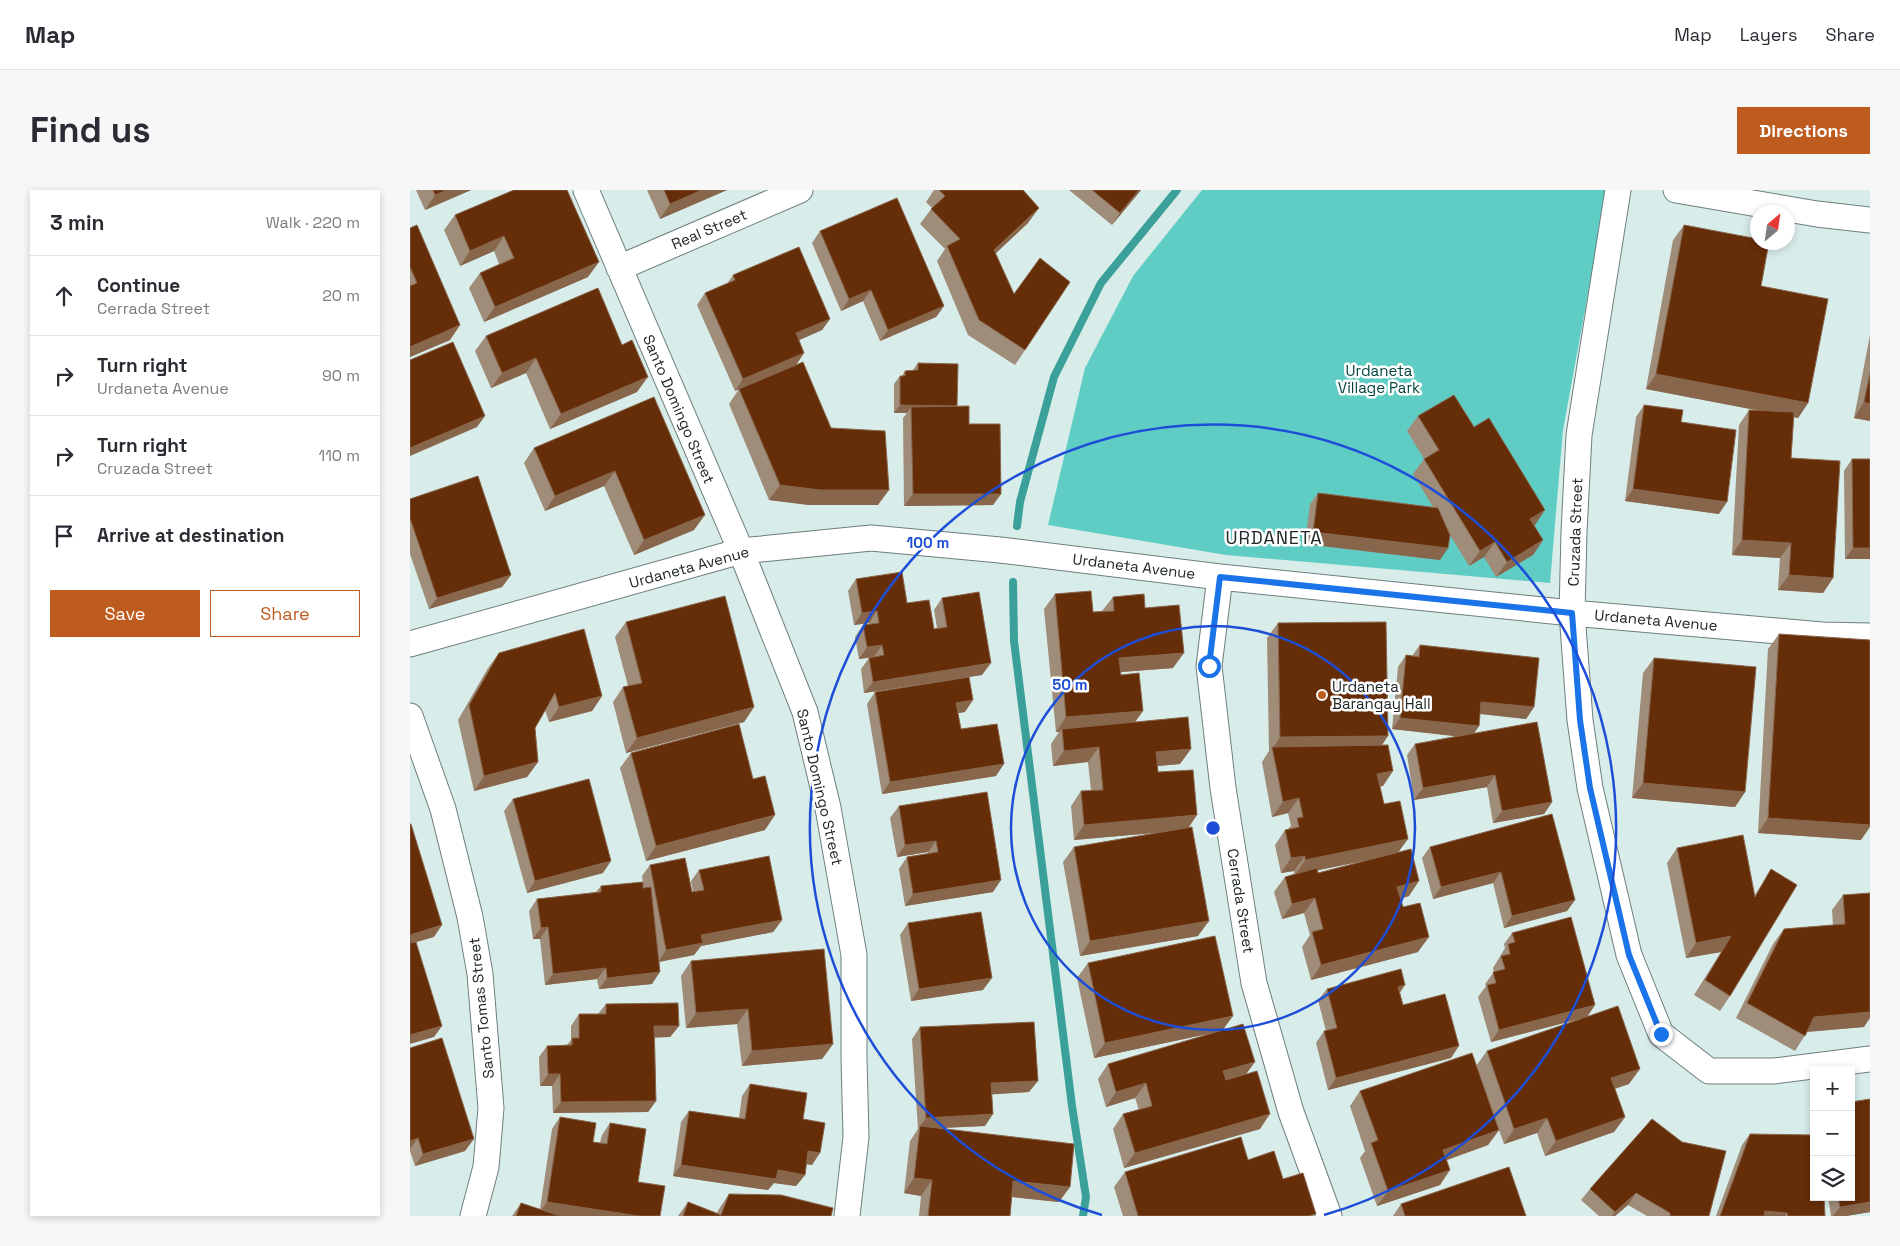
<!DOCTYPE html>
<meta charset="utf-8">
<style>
:root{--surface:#fff;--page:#f7f7f7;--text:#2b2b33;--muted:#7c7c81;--line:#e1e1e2;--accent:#be5c20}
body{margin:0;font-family:"Space Grotesk",sans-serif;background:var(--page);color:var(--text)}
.controls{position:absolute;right:15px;bottom:15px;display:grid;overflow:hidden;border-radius:0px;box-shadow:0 2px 8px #0003}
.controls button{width:45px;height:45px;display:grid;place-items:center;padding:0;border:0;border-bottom:1px solid var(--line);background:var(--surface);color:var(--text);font:25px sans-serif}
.compass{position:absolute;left:1340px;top:15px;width:45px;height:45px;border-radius:50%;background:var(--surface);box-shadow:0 2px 8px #0003;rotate:29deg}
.stop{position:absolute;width:15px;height:15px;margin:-11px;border:4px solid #1a73e8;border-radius:50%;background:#fff}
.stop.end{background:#1a73e8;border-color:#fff;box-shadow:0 1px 5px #0008}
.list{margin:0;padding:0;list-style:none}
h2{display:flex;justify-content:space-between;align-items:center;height:65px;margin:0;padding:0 20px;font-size:21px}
h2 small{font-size:16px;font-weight:400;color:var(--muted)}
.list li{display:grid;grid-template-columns:32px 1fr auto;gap:15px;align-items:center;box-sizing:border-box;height:80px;padding:0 20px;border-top:1px solid var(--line)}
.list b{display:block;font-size:19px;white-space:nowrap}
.list p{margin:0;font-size:16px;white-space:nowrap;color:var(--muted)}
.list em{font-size:16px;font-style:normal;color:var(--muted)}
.actions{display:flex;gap:10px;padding:15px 20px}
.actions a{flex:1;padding:11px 0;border:1px solid var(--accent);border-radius:0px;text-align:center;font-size:18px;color:var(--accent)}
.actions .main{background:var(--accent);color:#fff}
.icon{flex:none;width:28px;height:28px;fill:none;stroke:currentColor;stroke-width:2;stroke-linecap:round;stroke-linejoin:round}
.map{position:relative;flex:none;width:1460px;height:1026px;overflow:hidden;border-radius:0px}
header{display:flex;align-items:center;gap:30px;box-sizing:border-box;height:70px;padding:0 25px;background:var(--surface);border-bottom:1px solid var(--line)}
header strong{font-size:24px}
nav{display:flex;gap:28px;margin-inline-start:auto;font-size:18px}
.intro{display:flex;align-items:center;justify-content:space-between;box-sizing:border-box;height:120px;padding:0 30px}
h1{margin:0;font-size:35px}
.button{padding:12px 22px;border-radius:0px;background:var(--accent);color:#fff;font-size:18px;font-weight:700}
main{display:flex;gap:30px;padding:0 30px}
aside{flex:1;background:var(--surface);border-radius:0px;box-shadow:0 2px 8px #0003}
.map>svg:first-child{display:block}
.green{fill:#60cdc5}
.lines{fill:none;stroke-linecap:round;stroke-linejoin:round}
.stream{stroke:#3aa099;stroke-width:8}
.minor-casing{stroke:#6d7f7d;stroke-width:27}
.minor{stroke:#fff;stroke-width:25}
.wall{fill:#9f8c79;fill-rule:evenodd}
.shaded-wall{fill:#88664c}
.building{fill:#662d09;stroke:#88664c}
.route{stroke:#1a73e8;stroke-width:6}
.ring{fill:none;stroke:#1d4ed8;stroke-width:2.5}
.poi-dot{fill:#be5c20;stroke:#fff;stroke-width:2}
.labels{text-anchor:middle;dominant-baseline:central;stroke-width:5;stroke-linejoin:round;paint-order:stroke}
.street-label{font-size:15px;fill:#202726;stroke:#fff}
.park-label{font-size:15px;fill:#044440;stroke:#fff}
.poi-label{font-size:15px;fill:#202726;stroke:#fff;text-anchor:start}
.quarter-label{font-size:18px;letter-spacing:1px;fill:#202726;stroke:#fff}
.centre{fill:#1d4ed8;stroke:#fff;stroke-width:2.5}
.ring-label{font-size:15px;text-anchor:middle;font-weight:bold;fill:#1d4ed8;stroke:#fff;stroke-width:5;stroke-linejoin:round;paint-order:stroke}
</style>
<header>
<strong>Map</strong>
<nav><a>Map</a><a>Layers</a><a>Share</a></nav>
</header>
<div class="intro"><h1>Find us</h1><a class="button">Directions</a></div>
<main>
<aside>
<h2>3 min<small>Walk · 220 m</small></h2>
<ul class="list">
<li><svg class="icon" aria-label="ahead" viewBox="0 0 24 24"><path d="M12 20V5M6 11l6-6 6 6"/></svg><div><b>Continue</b><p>Cerrada Street</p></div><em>20 m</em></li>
<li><svg class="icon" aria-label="right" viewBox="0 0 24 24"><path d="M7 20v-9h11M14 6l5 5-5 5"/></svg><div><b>Turn right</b><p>Urdaneta Avenue</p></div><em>90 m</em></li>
<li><svg class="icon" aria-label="right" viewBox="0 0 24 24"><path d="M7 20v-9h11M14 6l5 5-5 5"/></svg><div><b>Turn right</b><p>Cruzada Street</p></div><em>110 m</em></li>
<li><svg class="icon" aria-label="arrive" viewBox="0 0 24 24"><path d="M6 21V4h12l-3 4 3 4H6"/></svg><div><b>Arrive at destination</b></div></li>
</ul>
<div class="actions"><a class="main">Save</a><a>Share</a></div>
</aside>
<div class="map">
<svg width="1460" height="1026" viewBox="0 0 1460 1026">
<rect width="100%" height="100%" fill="#d8ece9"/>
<path class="green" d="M792 0H1197L1153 240 1140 393 816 365 638 335 675 178 723 86Z"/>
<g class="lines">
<path class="stream" d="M607 336 610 312 644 187 691 93 767 0
M603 392 604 451 662 916 676 1007 673 1026"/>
<defs>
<path id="minor" d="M176 0 331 361 395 522 418 618 444 765V868L446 947 437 1026
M1208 0 1169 245 1164 342 1162 423 1170 530 1180 598 1219 765 1251 844 1299 881H1364L1460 869
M1266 0 1407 24 1460 30
M209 78 390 0
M810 387 799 476 813 598 844 793 881 922 919 1026
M0 454 331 361 461 348 590 360 810 387 1162 423 1412 445 1460 446
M0 526 33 619 60 727 70 784 81 918 76 977 63 1026"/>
</defs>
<use href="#minor" class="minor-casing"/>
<use href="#minor" class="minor"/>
</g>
<path class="wall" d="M6 0H61L15 20Z
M104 0 178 87 74 132 59 98 70 83 89 74 84 61 50 76 34 40 45 25Z
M237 0H317L250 29Z
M524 0H613L618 33 585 64 615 160 605 175 558 145 527 71 535 59 510 34 522 18 516 12Z
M659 0H731L702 35Z
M1274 35 1351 96 1398 213 1388 228 1384 227 1381 268 1423 388 1413 403 1368 400 1370 368 1322 365 1329 235 1339 220H1345L1236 199 1263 50Z
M0 38 50 135 40 150 0 167Z
M410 41 534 116 526 127 470 151 453 111 431 121 402 53Z
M323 85 420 129 412 140 389 150 394 163 386 175 346 192 421 238 468 315H399L359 310 319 214 329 199 325 201 287 115 295 103 317 94Z
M1460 145V231L1444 228Z
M76 146 227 202 140 239 116 183 81 198 65 161Z
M508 173 547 216 559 234 591 304 583 315 494 316 493 228 497 223H484V194L490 186H492L495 181 503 180Z
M244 207 284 340 224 365 194 296 135 321 114 273 124 258Z
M1234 215 1271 232 1309 324 1215 311 1226 227Z
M1008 226 1064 237 1125 335H1124L1133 350 1123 365 1086 387 1074 367 1059 376 1040 345 1030 370 895 354 900 314 908 303 1023 317 1003 284 1014 269 997 241Z
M1442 269H1460V369H1435L1434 281Z
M0 309 101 385 92 397 19 419 0 364Z
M446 389 497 413 524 439 527 438 524 420 532 408 572 485 454 503 451 479 459 468 464 467 449 469 445 447 453 435 459 434V433L444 435 438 401Z
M645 404 683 422 692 421 703 407 735 418 763 478 710 482 711 485 733 521 725 532 770 574 748 576V582L779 637 788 746 670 766 653 672 664 657 743 643 664 650 661 616 671 601H681L678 572 643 576 641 554 649 542H646L634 419Z
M216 432 344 517 334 532 216 563 203 512 213 497 218 496 205 447Z
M868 433 972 555 973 596H970L974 614 989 662 999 706 990 709 993 717 1008 762 901 790 892 757 900 745 894 723 872 729 864 702 875 687 884 684V681L871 683 865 655 875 640 878 639 881 636 878 623 862 627 852 572 859 561 857 448ZM954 671 908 683V680Z
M1369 444 1451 650 1348 643 1358 459Z
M1010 455 1124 517 1116 529 1070 524 1069 536 1064 543 1142 612 1134 624 1083 633 1077 597 1004 610 997 565 1005 554 1046 546 982 539 988 477 996 465 1002 466Z
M89 463 192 506 182 521 139 532 135 520 125 538 128 572 117 587 64 601 48 530 78 478Z
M1244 468 1335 602 1325 617 1222 608 1233 483Z
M465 502 555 522 548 523 551 539 586 586 472 604 457 514Z
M221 563 355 640 236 671 210 578Z
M103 609 193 683 117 703 94 621Z
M489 616 583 702 495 716 489 679 497 667 518 664V662L487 667 480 628Z
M1142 624 1165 710 1157 721 1094 738 1083 693 1023 709 1012 668 1020 657Z
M1267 658 1345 705 1361 679 1320 806 1310 821 1284 805 1311 762 1276 768 1257 673Z
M240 675 282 702H283L281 691 289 680 372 730 363 742 291 756 284 765 249 772 242 794 189 799 187 789 135 795 130 749H123L119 721 127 709 186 702 191 696 233 692 232 686Z
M1433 705 1454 837 1397 842 1385 861 1326 828 1363 754 1374 739 1423 735 1422 720Z
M498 733 573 800 501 811 490 745Z
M1102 743 1185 815 1177 826 1219 894 1205 899 1215 927 1204 942 1135 966 1127 943 1094 954 1066 876 1077 861 1176 827 1081 852 1068 807 1076 796 1075 794 1084 782 1083 778 1095 758 1094 754Z
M281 771 423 854 412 869 332 876 327 834 276 838 271 786Z
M678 773 812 840 836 885 850 939 714 978 703 939 713 924 729 920 725 908 696 917 688 889 698 874 807 842 684 868 667 788Z
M917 799 990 803 993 815 1041 868 918 900 906 853 914 841H916L908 810Z
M196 814 269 836 260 847H245L246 911 238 922 143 923 142 896H130L129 867 137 856 157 855 161 850V836L169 824H188Z
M510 837 619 902 582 904 575 936 528 938 649 1012 602 1007 600 1026H509L511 1006 494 1003 500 951 508 939 502 849Z
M0 858 55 961 5 976 0 961Z
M340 894 393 929 402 975 396 974 395 985 386 996 364 993 358 1000 263 986 271 932 279 921 329 928 332 906Z
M950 901 1089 940 1078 955 1037 970 1030 995 967 1016 950 968 955 961 940 916Z
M1460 909V1022L1436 1026H1421L1418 1007H1441Z
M150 927 183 952 190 953 192 945 200 933 228 992 250 1026H102L111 1013 130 1019 142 939Z
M1242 929 1299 1026H1237L1218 1015 1205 1026H1189L1171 1010 1180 999Z
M1340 944 1415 1026H1306L1332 955Z
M838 970 873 989 904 1026H713L704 997 715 982Z
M319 1004 421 1026H268L278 1012 307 1023 309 1019Z
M991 1014 1116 1026H983Z"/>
<path class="shaded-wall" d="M37 0H61L15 20 25 5Z
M292 0H317L250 29 260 14Z
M729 0H731L702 35 710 23Z
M629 18 618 33 573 75 584 60Z
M94 46 84 61 50 76 60 61Z
M189 72 178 87 74 132 85 117Z
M461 100 453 111 431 121 439 109Z
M534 116 526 127 470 151 478 140Z
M420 129 412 140 378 155 386 143Z
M50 135 40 150 0 167V157Z
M394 163 386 175 325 201 333 189Z
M126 168 116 183 81 198 92 183Z
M1246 184 1398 213 1388 228 1236 199Z
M238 187 227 202 140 239 151 224Z
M1454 212 1460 214V231L1444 228Z
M490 215 547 216 542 224 501 217 497 223H484Z
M75 226 67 237 0 266V258Z
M205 281 194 296 135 321 145 306Z
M370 295 479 300 468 315H399L359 310Z
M1223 299 1317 312 1309 324 1215 311Z
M503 304H591L583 315 494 316Z
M1135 320 1125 335 1109 344 1120 329Z
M295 325 284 340 224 365 234 350Z
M903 342 1038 358 1030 370 895 354Z
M1133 350 1123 365 1086 387 1097 372Z
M1332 350 1381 353 1370 368 1322 365Z
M1085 352 1074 367 1059 376 1070 361Z
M1443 358H1460V369H1435Z
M101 385 92 397 19 419 27 408Z
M1379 385 1423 388 1413 403 1368 400Z
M467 421 459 433 444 435 452 423Z
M472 455 464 467 449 469 457 457Z
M774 463 763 478 699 483 709 468Z
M581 473 572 485 454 503 463 492Z
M192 506 182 521 139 532 149 517Z
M563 510 555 522 538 525 546 513Z
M1071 512 1124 517 1116 529 1063 523Z
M344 517 334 532 216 563 227 548Z
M733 521 722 536 652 539 649 542H646L656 527Z
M990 528 1069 536 1061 548 982 539Z
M978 546 968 561 863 558 870 547Z
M689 557 678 572 643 576 654 561Z
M781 559 770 574 736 577 746 562Z
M128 572 117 587 64 601 74 586Z
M594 574 586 586 472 604 480 592Z
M983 581 973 596 957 599 967 584Z
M1085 585 1077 597 1004 610 1013 598Z
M1233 593 1335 602 1325 617 1222 608Z
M889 608 878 623 862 627 873 612Z
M1142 612 1134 624 1083 633 1092 621Z
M365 625 355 640 236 671 246 656Z
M787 625 777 640 664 650 674 635Z
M1358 628 1460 635V637L1451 650 1348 643Z
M998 649 987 664 885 685 895 670Z
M526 651 518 662 487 667 495 655Z
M895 666 884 681 871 683 881 668Z
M201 671 193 683 117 703 125 691Z
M1091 682 1083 693 1023 709 1031 697Z
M591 690 583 702 495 716 503 704Z
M1009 691 999 706 977 712 987 697Z
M905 708 894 723 872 729 882 714Z
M1165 710 1157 721 1094 738 1102 726Z
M372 730 363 742 291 756 284 765 248 772 256 760 291 745Z
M799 731 788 746 670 766 680 751Z
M32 735 24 747 0 754V745Z
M138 737 130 749H123L131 738Z
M1321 746 1311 762 1276 768 1286 753Z
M1019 747 1008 762 901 790 911 775Z
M196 778 187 789 135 795 143 784Z
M250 782 242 794 189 799 197 788Z
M582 788 573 800 501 811 509 799Z
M995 795 987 807 988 797Z
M1185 815 1177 827 1081 852 1089 840Z
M338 819 327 834 276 838 286 823Z
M1460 822V828L1454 837 1394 842 1404 827Z
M823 826 812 841 684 868 695 853Z
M32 836 24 847 0 854V845Z
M244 836H269L260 847 236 848Z
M423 854 412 869 332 876 342 861Z
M1049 856 1041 868 918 900 926 888Z
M845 872 834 887 802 896 813 881Z
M1230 879 1219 894 1190 903 1201 888Z
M138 884H150L142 896H130Z
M628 891 619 902 573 905 581 893Z
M736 893 725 908 696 917 706 902Z
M246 911 238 922 143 923 151 912Z
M583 924 575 936 510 939V936L508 939 516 928Z
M860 924 850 939 714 978 725 963Z
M1215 927 1204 942 1135 966 1146 951Z
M1137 928 1127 943 1094 954 1104 939Z
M1089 940 1078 955 1023 975 1033 960Z
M8 948 0 959V951Z
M64 949 55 961 5 976 13 964Z
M398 961 410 963 402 975 390 973Z
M271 975 368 980 395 985 386 996 364 993 358 1000 263 986Z
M1040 980 1030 995 967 1016 978 1001Z
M504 988 522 990 511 1006 494 1003Z
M603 991 660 997 649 1012 593 1006Z
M1226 1003 1218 1015 1205 1026H1202L1205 1022Z
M137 1012 229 1026H146L129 1023Z
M1460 1012V1022L1436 1026H1423L1430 1017Z
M1355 1021 1377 1023 1375 1026H1351Z"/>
<path class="building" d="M23 0H37L25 5Z
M104 0H157L189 72 85 117 70 83 104 68 94 46 60 61 45 25Z
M254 0H292L260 14Z
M529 0H613L629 18 584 60 604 104 630 68 660 92 615 160 569 130 537 56 550 49 521 19 535 6Z
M682 0H729L710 23Z
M487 8 534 116 478 140 461 100 439 109 410 41Z
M7 35 50 135 0 157V96L7 93 0 77V38Z
M1274 35 1348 49V52H1359L1351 96 1418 109 1398 213 1246 184Z
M389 57 420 129 386 143 394 163 333 189 295 103 325 90 323 85Z
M188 98 212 155 222 150 238 187 151 224 126 168 92 183 76 146Z
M43 152 75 226 0 258V170Z
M393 172 421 238 475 241 479 300H410L370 295 329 199Z
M508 173 548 174 547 216 490 215V186H495V181L508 180Z
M1460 183V214L1454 212Z
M1044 205 1064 237 1079 228 1135 320 1120 329 1133 350 1097 372 1085 352 1070 361 1014 269 1029 260 1008 226Z
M244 207 295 325 234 350 205 281 145 306 124 258Z
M1234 215 1273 220 1271 232 1326 240 1317 312 1223 299Z
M559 216V234H590L591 304H503L501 217Z
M1339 220 1384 222 1381 268 1430 271 1423 388 1379 385 1381 353 1332 350Z
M1442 269H1460V358H1443Z
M68 286 101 385 27 408 0 328V309Z
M908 303 1028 318 1040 345 1038 358 903 342Z
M492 382 497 413 519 410 524 439 537 437 532 408 569 402 581 473 463 492 459 468 474 465 472 455 457 457 453 435 469 433 467 421 452 423 446 389Z
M681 401 683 422 704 421 703 407 734 404 735 418 769 415 774 463 709 468 711 485 729 483 733 521 656 527 645 404Z
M315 406 344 517 227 548 213 497 232 493 216 432Z
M976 432 978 546 870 547 868 433Z
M174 439 192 506 149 517 145 503 125 538 128 572 74 586 59 515 89 463Z
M1369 444 1460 450V635L1358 628Z
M1010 455 1129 468 1124 517 1071 512 1069 536 990 528 996 465 1009 467Z
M1244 468 1346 477 1335 602 1233 593Z
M559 487 563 510 546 513 551 539 587 534 594 574 480 592 465 502Z
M778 527 781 559 746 562 748 582 783 580 787 625 674 635 671 601 693 600 689 557 654 561 652 539Z
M1127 532 1142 612 1092 621 1085 585 1013 598 1005 554Z
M329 534 343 589 355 586 365 625 246 656 221 563Z
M978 555 983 581 967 584 974 614 990 611 998 649 895 670V666L881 668 875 640 889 637 887 628 893 627 889 608 873 612 862 557Z
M179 589 201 671 125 691 103 609Z
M577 602 591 690 503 704 497 667 528 662 526 651 495 655 489 616Z
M1142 624 1165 710 1102 726 1091 682 1031 697 1020 657Z
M0 634H1L32 735 0 745Z
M782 637 799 731 680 751 664 657Z
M1333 645 1345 707 1361 679 1387 695 1320 806 1295 790 1321 746 1286 753 1267 658Z
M1001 659 1009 691 987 697 993 717 1010 713 1019 747 911 775 902 742 913 739 905 708 882 714 875 687 907 678 908 683Z
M359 666 372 730 291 745 293 753 256 760 240 675 275 668 282 702 294 700 289 680Z
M233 692V698L241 697 250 782 197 788 196 778 143 784 138 737 131 738 127 709 191 702V696Z
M1460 703V822L1404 827 1395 846 1337 813 1374 739 1435 734 1433 705Z
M571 722 582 788 509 799 498 733Z
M1161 727 1185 815 1089 840 1077 795 1086 793 1083 782 1095 779 1091 766 1100 764 1098 754 1105 752 1102 743Z
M805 746 823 826 695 853 678 773Z
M6 752 32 836 0 845V753Z
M414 759 423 854 342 861 338 819 286 823 281 771Z
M991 779 995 795 988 797 993 815 1035 804 1049 856 926 888 914 841 927 838 917 799Z
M268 813 269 836H244L246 911 151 912 150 884H138L137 856 162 855V848H169V824H196V814Z
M1208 816 1230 879 1201 888 1215 927 1146 951 1137 928 1104 939 1077 861Z
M624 832 628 891 581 893 583 924 516 928 510 837Z
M833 834 845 872 813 881 816 890 847 881 860 924 725 963 713 924 742 916 736 893 706 902 698 874Z
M32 848 64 949 13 964 8 948 0 951V858Z
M1062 863 1089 940 1033 960 1040 980 978 1001 961 953 968 950 950 901Z
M340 894 397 903 393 929 415 933 410 963 398 961 395 985 368 980 366 989 271 975 279 921 335 929Z
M1460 909V1012L1430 1017 1428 1007H1441V912Z
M150 927 186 933 183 952 197 954 200 933 236 939 228 992 255 996 250 1026H229L137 1012Z
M1242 929 1272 952 1316 961 1299 1026H1260V1023L1226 1003 1205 1022 1180 999Z
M510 936 664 954 660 997 603 991 600 1026H518L522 990 504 988Z
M1340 944 1404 945V1007H1414L1415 1026H1378L1377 1023 1355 1021 1354 1026H1310Z
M831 947 838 970 864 961 873 989 893 983 906 1024 898 1026H728L715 982Z
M1099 977 1116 1026H995L991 1014Z
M319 1004 371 1005 423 1018 421 1026H273L278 1012 311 1025Z
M111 1013 150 1026H106Z"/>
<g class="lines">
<path class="route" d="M799 476 810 387 1162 423 1170 530 1180 598 1219 765 1251 844"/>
</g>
<g class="ring">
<circle cx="803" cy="638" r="202"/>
<path d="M692 1025A403 403 0 1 1 914 1025"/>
</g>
<circle class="poi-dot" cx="912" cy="505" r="5"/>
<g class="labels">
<g class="street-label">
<text transform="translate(299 39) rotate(-23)">Real Street</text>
<text transform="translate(269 219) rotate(67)">Santo Domingo Street</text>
<text transform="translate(1165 342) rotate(-88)">Cruzada Street</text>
<text transform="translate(724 376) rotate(7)">Urdaneta Avenue</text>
<text transform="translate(279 377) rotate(-15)">Urdaneta Avenue</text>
<text transform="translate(1246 430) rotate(5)">Urdaneta Avenue</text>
<text transform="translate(410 597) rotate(77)">Santo Domingo Street</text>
<text transform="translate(831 711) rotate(81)">Cerrada Street</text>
<text transform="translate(71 818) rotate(-96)">Santo Tomas Street</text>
</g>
<g class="park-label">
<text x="969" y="180">Urdaneta<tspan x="969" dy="17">Village Park</tspan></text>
</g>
<g class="poi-label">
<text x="922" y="496">Urdaneta<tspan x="922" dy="17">Barangay Hall</tspan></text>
</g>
<g class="quarter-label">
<text x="864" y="347">URDANETA</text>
</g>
</g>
<circle cx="803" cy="638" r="8" class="centre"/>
<g class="ring-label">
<text x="518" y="358">100 m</text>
<text x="660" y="500">50 m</text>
</g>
</svg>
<div class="controls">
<button>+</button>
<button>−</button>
<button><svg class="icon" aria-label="layers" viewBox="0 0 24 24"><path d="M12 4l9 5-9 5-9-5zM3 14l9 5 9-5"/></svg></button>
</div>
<svg class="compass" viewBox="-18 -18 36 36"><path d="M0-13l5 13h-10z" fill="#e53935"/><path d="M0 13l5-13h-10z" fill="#7c7c81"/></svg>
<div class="stop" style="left:799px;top:476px"></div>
<div class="stop end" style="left:1251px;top:844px"></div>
</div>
</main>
